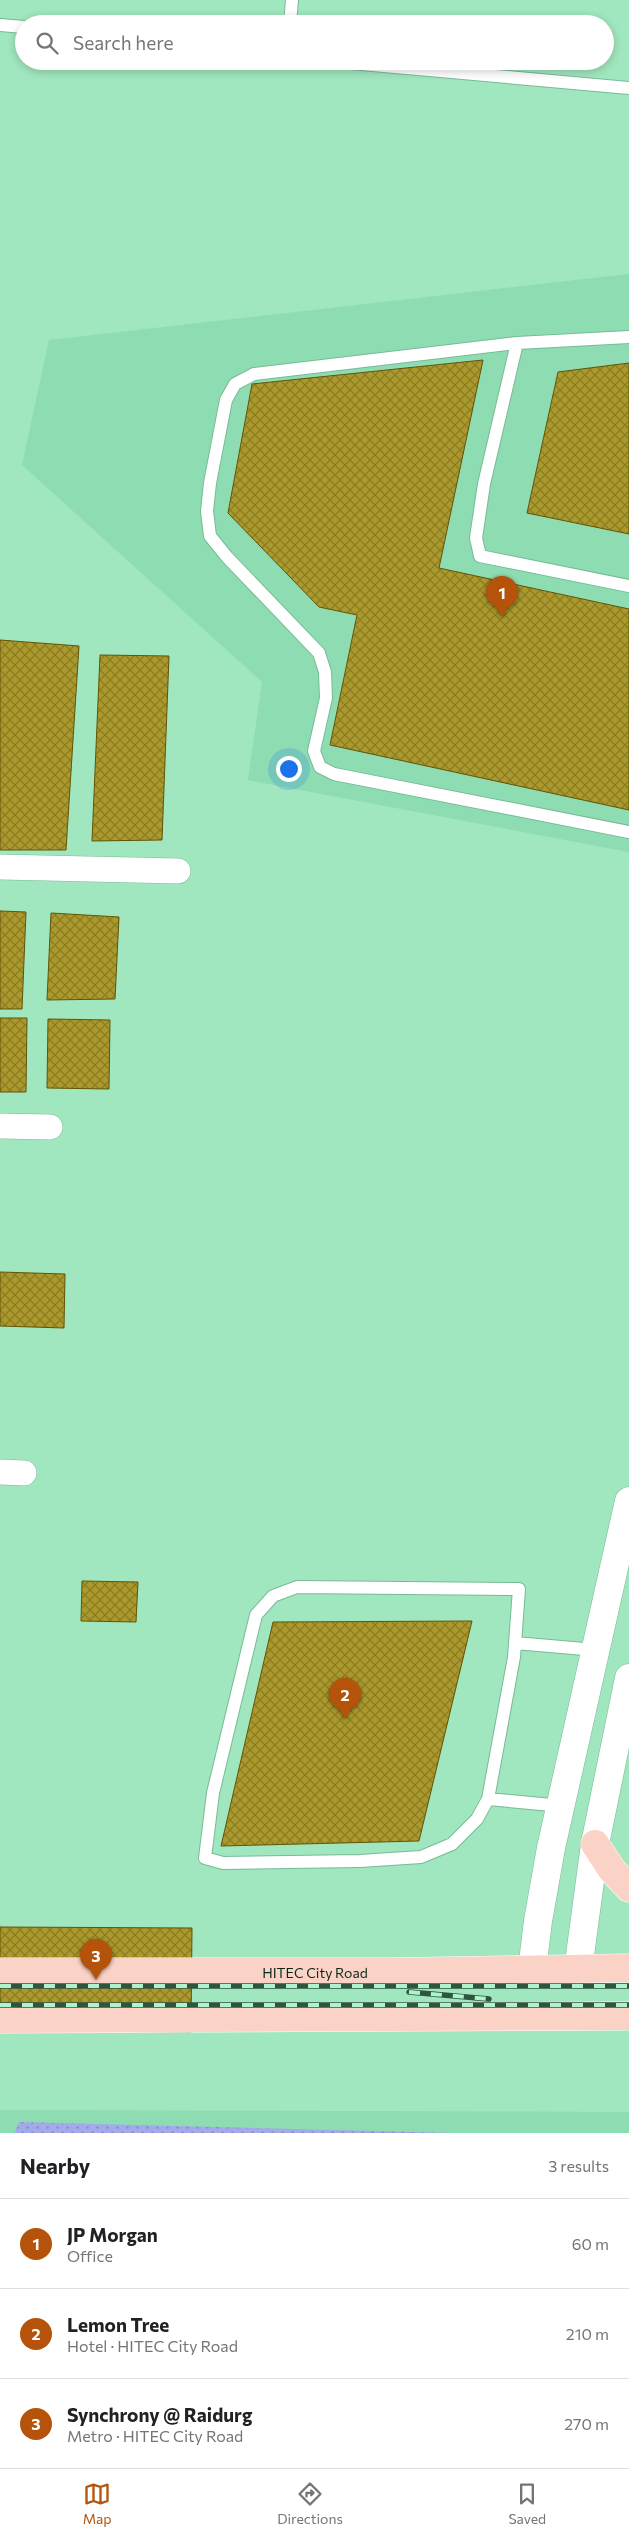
<!DOCTYPE html>
<meta charset="utf-8">
<style>
:root{--surface:#fff;--page:#f2f2f2;--text:#202124;--muted:#757577;--line:#e0e0e0;--accent:#b45309}
body{margin:0;font-family:Commissioner,sans-serif;background:var(--page);color:var(--text)}
.you{position:absolute;left:288px;top:768px;width:18px;height:18px;margin:-12px;border:4px solid #fff;border-radius:50%;background:#1a73e8;box-shadow:0 0 0 8px #1a73e833}
.badge{display:grid;place-items:center;width:32px;height:32px;border-radius:50%;background:var(--accent);color:#fff;font-size:16px;font-weight:700}
.pin{position:absolute;translate:-50% -41px;filter:drop-shadow(0 1px 2px #0008)}
.pin::after{content:'';position:absolute;top:26px;width:18px;height:15px;background:inherit;clip-path:polygon(0 0,100% 0,50% 100%)}
.list{margin:0;padding:0;list-style:none}
h2{display:flex;justify-content:space-between;align-items:center;height:65px;margin:0;padding:0 20px;font-size:21px}
h2 small{font-size:16px;font-weight:400;color:var(--muted)}
.list li{display:grid;grid-template-columns:32px 1fr auto;gap:15px;align-items:center;box-sizing:border-box;height:90px;padding:0 20px;border-top:1px solid var(--line)}
.list b{display:block;font-size:19px;white-space:nowrap}
.list p{margin:0;font-size:16px;white-space:nowrap;color:var(--muted)}
.list em{font-size:16px;font-style:normal;color:var(--muted)}
.icon{flex:none;width:28px;height:28px;fill:none;stroke:currentColor;stroke-width:2;stroke-linecap:round;stroke-linejoin:round}
.map{position:relative;flex:none;width:629px;height:2133px;overflow:hidden}
.search{position:absolute;background:var(--surface);box-shadow:0 2px 8px #0003;left:15px;right:15px;top:15px;height:55px;display:flex;align-items:center;gap:12px;box-sizing:border-box;padding:0 18px;border-radius:28px;color:var(--muted);font-size:19px}
.sheet{height:335px;background:var(--surface)}
nav{display:flex;justify-content:space-around;align-items:center;box-sizing:border-box;height:70px;border-top:1px solid var(--line);background:var(--surface);font-size:14px;color:var(--muted)}
nav a{display:grid;justify-items:center;gap:2px}
nav .on{color:var(--accent)}
.map>svg:first-child{display:block}
.built{fill:#8edcb1}
.grass{fill:url(#grass-dots)}
.building{fill:url(#building-cross-hatch);stroke:#605407}
.lines{fill:none;stroke-linecap:round;stroke-linejoin:round}
.lane-casing{stroke:#77bb96;stroke-width:14}
.street-casing{stroke:#77bb96;stroke-width:26}
.secondary-casing{stroke:#77bb96;stroke-width:29}
.primary-casing{stroke:#fff;stroke-width:29}
.lane{stroke:#fff;stroke-width:12}
.street{stroke:#fff;stroke-width:25}
.secondary{stroke:#fff;stroke-width:28}
.primary{stroke:#fad3c6;stroke-width:28}
.rail-casing{stroke:#2f5541;stroke-width:5.5}
.rail{stroke:#adf3cb;stroke-width:4;stroke-dasharray:11;stroke-linecap:butt}
.labels{text-anchor:middle;dominant-baseline:central;stroke-width:4.5;stroke-linejoin:round;paint-order:stroke}
.street-label{font-size:14px;fill:#0b2819;stroke:#adf3cb}
</style>
<div class="map">
<svg width="629" height="2133" viewBox="0 0 629 2133">
<defs>
<pattern id="grass-dots" width="8" height="8" patternUnits="userSpaceOnUse" patternTransform="scale(1.25)"><rect width="8" height="8" fill="#a3aaea"/><path d="M2 2h.1M6 6h.1" fill="none" stroke="#838abd" stroke-width="1.8" stroke-linecap="round"/></pattern>
<pattern id="building-cross-hatch" width="8" height="8" patternUnits="userSpaceOnUse" patternTransform="scale(1.25)"><rect width="8" height="8" fill="#ac992c"/><path d="M0 0l8 8M0 8l8-8" fill="none" stroke="#8a7d25"/></pattern>
</defs>
<rect width="100%" height="100%" fill="#a0e6be"/>
<path class="built" d="M629 274V852L248 780 262 682 22 465 49 340Z
M0 2110 629 2112V2133H0Z"/>
<path class="grass" d="M19 2122 454 2133H15Z"/>
<path class="building" d="M483 360 439 568 629 609V810L330 745 357 615 319 607 228 513 252 384Z
M629 363V534L527 513 558 372Z
M0 640 79 646 66 850H0Z
M100 655 169 656 162 840 92 841Z
M0 911 26 912 22 1009H0Z
M51 913 119 917 115 999 47 1000Z
M0 1018H27L26 1092H0Z
M48 1019 110 1020 109 1089 47 1088Z
M0 1272 65 1274 64 1328 0 1326Z
M82 1581 138 1582 136 1622 81 1621Z
M472 1621 419 1841 221 1846 273 1622Z
M0 1927 192 1928 191 2032 0 2031Z"/>
<g class="lines">
<defs>
<path id="lane" d="M290 24 292 0
M0 25 24 27
M328 61 629 88
M517 343 629 337
M629 586 480 556 476 538 484 484 517 343 254 374 235 384 226 400 210 483 207 511 210 536 227 557 319 653 325 672 326 698 314 751 320 767 334 774 629 832
M297 1587 519 1589 514 1657 488 1799 477 1819 452 1844 421 1857 360 1861 223 1863 205 1858 213 1793 256 1615 273 1596Z
M515 1643 596 1650
M488 1799 562 1806"/>
<path id="street" d="M0 867 178 871
M0 1126 50 1127
M0 1472 24 1473"/>
<path id="secondary" d="M532 1970 538 1921 551 1848 629 1501
M578 1970 595 1844 629 1678"/>
<g id="primary">
<path d="M595 1844 612 1870 629 1888"/>
<path id="s1" d="M0 1972H390L629 1968"/>
<path d="M0 2019 629 2016"/>
</g>
</defs>
<use href="#lane" class="lane-casing"/>
<use href="#street" class="street-casing"/>
<use href="#secondary" class="secondary-casing"/>
<use href="#primary" class="primary-casing"/>
<use href="#lane" class="lane"/>
<use href="#street" class="street"/>
<use href="#secondary" class="secondary"/>
<use href="#primary" class="primary"/>
<defs>
<path id="rail" d="M0 1986H629
M409 1992 489 1999
M0 2005H629"/>
</defs>
<use href="#rail" class="rail-casing"/>
<use href="#rail" class="rail"/>
</g>
<g class="labels">
<g class="street-label">
<text stroke="none"><textPath href="#s1" startOffset="315">HITEC City Road</textPath></text>
</g>
</g>
</svg>
<div class="you"></div>
<div class="pin badge" style="left:502px;top:617px">1</div>
<div class="pin badge" style="left:345px;top:1719px">2</div>
<div class="pin badge" style="left:96px;top:1980px">3</div>
<div class="search"><svg class="icon" aria-label="search" viewBox="0 0 24 24"><circle cx="10" cy="10" r="6"/><path d="M15 15l6 6"/></svg>Search here</div>
</div>
<section class="sheet">
<h2>Nearby<small>3 results</small></h2>
<ul class="list">
<li><span class="badge">1</span><div><b>JP Morgan</b><p>Office</p></div><em>60 m</em></li>
<li><span class="badge">2</span><div><b>Lemon Tree</b><p>Hotel · HITEC City Road</p></div><em>210 m</em></li>
<li><span class="badge">3</span><div><b>Synchrony @ Raidurg</b><p>Metro · HITEC City Road</p></div><em>270 m</em></li>
</ul>
</section>
<nav>
<a class="on"><svg class="icon" aria-label="map" viewBox="0 0 24 24"><path d="M3 6l6-2 6 2 6-2v14l-6 2-6-2-6 2zM9 4v14M15 6v14"/></svg>Map</a>
<a><svg class="icon" aria-label="directions" viewBox="0 0 24 24"><path d="M12 3l9 9-9 9-9-9zM9 14v-3h6M13 9l2 2-2 2"/></svg>Directions</a>
<a><svg class="icon" aria-label="saved" viewBox="0 0 24 24"><path d="M7 4h10v16l-5-4-5 4z"/></svg>Saved</a>
</nav>
